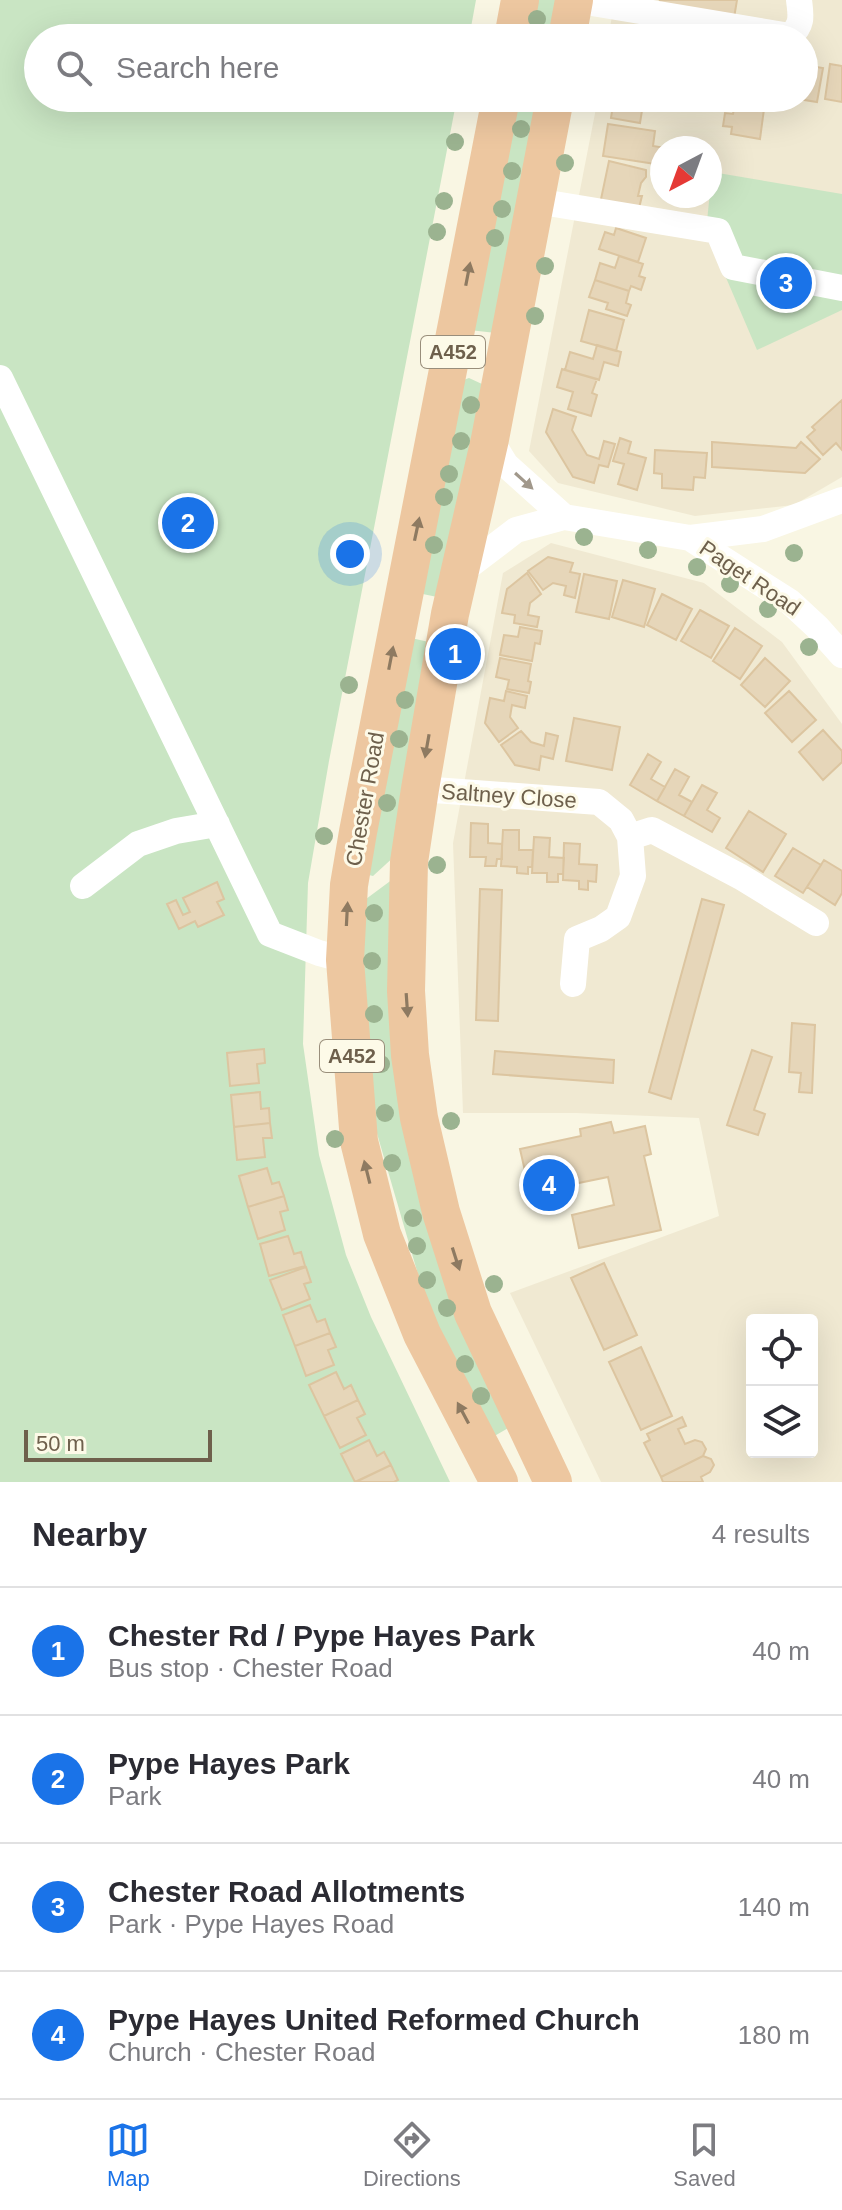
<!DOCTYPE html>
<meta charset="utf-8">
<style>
:root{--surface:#fff;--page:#f7f7f7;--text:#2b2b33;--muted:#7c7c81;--line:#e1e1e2;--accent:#1a73e8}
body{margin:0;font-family:Helvetica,sans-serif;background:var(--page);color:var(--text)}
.controls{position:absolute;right:24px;bottom:24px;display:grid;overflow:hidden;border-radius:8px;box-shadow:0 8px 32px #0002}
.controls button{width:72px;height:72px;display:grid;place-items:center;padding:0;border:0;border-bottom:2px solid var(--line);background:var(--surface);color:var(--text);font:40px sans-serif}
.compass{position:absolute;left:650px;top:136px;width:72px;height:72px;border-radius:50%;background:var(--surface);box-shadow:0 8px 32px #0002;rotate:221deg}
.scale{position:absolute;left:24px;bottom:20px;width:188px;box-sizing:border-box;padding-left:8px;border:4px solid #6e604c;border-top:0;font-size:22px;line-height:28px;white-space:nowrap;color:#6e604c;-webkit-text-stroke:6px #fdfae8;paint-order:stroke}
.you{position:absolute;left:350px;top:554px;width:28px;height:28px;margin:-20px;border:6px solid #fff;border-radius:50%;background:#1a73e8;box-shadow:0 0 0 12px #1a73e833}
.badge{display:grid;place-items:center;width:52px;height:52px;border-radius:50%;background:var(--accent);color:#fff;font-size:26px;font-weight:700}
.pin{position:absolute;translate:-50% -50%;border:4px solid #fff;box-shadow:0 2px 8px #0006}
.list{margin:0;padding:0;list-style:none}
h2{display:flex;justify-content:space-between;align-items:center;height:104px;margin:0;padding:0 32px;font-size:34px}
h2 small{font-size:26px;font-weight:400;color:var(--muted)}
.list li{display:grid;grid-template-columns:52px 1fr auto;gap:24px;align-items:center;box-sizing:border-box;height:128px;padding:0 32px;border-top:2px solid var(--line)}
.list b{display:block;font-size:30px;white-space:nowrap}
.list p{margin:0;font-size:26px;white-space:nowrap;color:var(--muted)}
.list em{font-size:26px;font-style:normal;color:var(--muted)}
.icon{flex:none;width:44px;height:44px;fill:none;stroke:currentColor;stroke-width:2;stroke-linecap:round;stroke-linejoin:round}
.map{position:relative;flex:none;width:842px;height:1482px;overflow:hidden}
.search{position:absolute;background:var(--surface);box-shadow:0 8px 32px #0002;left:24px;right:24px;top:24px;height:88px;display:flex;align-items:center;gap:20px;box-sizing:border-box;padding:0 28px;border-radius:44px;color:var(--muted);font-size:30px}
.sheet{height:616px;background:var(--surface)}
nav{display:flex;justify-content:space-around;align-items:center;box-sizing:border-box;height:112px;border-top:2px solid var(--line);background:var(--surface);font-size:22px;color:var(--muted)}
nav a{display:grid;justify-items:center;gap:4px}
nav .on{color:var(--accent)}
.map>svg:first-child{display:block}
.residential{fill:#f0e9d2;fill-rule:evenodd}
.green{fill:#c9e5c3}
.building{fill:#e6d6b9;stroke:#dcc5a0;stroke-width:2}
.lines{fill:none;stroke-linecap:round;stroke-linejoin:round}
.minor{stroke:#fff;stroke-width:26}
.highway{stroke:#edc7a0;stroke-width:38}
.tree{fill:#9bb390}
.oneway{fill:#8e7a61}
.oneway2{fill:#a1988b}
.labels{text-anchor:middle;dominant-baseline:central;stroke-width:6;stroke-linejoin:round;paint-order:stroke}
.shield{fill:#fdfae8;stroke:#998e7b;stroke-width:2}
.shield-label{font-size:20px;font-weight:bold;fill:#6e604c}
.street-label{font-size:22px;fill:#6e604c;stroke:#fdfae8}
</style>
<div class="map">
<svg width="842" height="1482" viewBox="0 0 842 1482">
<rect width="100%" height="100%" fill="#f9f6e3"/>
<path class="residential" d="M615 0H842V477L794 505 695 516 558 483 529 451 598 98H804V38H608ZM662 148H710V196H662Z
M551 543 704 583 782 642 842 724V1482H601L510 1293 719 1216 699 1118 576 1113H463L453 843 503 573ZM752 1320H812V1452H752Z"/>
<path class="green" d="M0 0H476L469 38H38V98H457L329 761 308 883 303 1044 319 1155 346 1255 371 1317 450 1482H0Z
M534 0H560L553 38H526Z
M515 98H541L496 333 469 330Z
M712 172 842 194V310L757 350 706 231Z
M469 378 482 384 442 598 418 593 458 382Z
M411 638 429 642 397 854 373 876 365 874Z
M393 879 392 1028 510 1427 491 1438 431 1319 376 1130 361 927 366 899Z"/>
<path class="building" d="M660 0H737L734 18 659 3Z
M830 64 842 66V102L825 99Z
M804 65 823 68 817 102 792 98H804Z
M614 98H644L640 123 611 118Z
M729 98H758L757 108 728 103Z
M735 104 764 109 760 139 731 134 732 127 723 126 725 113 733 114Z
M608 124 655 131 653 146 665 148H662V165L603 156Z
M609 161 646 170V177L641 183 638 196H642L638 212 600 204Z
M616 228 646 238 638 262 599 249 605 232 614 235Z
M619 256 643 264 639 276 645 278 641 290 631 286 629 291 595 280 600 263 615 268Z
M595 280 629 291 626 303 631 305 627 316 606 309 608 303 589 297Z
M589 310 624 320 616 351 581 341Z
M597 345 621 352 618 366 604 362 599 380 565 370 570 352 593 359Z
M562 369 597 379 592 393 597 395 591 416 568 409 573 392 557 387Z
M842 400V450L836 443 823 455 807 437 815 430 812 427Z
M553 409 576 417 572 430 587 455 599 459 604 441 615 444 608 467 599 465 594 483 573 477 546 432Z
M620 438 631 442 628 453 646 458 637 490 618 484 624 464 613 461Z
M712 442 796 448 801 442 820 459 805 473 712 467Z
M655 450 707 453 705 478 694 477 693 490 662 488V474L654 473Z
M548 557 573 563 570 572 580 574 575 598 564 595 566 586 553 583 543 590 528 571Z
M527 573 541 594 530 603 528 615 539 617 537 627 514 623 515 615 502 613 507 589Z
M584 574 617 581 609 619 576 612Z
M623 580 655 589 644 627 612 617Z
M662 594 692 609 676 640 647 625Z
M700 610 729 626 711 658 681 641Z
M520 627 542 631 540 644 535 643 532 661 500 655 504 635 518 637Z
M735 628 762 646 740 679 713 661Z
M500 658 531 664 528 681 531 682 529 693 507 689 509 680 496 677Z
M765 658 790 681 765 707 741 685Z
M506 691 527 696 525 708 512 705 510 717 518 728 499 742 485 723 490 698 504 701Z
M789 691 816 720 792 742 765 713Z
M574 718 620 727 612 770 566 761Z
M823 730 842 751V762L823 780 799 752Z
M521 731 531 742 544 746 546 733 558 736 553 759 541 756 539 770 515 765 501 745Z
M648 754 661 762 651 779 665 787 657 801 630 785Z
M675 769 689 777 679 795 692 802 684 816 657 801Z
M702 785 717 793 707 810 720 818 712 832 684 816Z
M749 811 786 834 763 872 726 848Z
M471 823 488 824V843L502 844V859H497L496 866H485L486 857H470Z
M503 830H519V850H533L532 867H528V874L517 873V867L501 866Z
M534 837 550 838 549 857 564 858 563 874H558V882H547V873H532Z
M564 843 580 844 579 864 597 865 596 882 588 881V890L579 889V881L563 880Z
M793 848 821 865 803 893 775 876Z
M824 860 842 871V893L835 905 807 887Z
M217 882 224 899 217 902 224 915 198 927 195 921 179 929 167 904 176 900 183 915 190 912 183 898Z
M480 889 502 890 498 1021 476 1020Z
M702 899 724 905 671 1099 649 1092Z
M792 1023 815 1025 812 1093 799 1092 801 1073 789 1072Z
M264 1049 265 1063 257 1064 259 1083 230 1086 227 1053Z
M752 1050 772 1057 754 1110 765 1114 758 1135 727 1125Z
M495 1051 614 1060 613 1083 493 1074Z
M260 1092 261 1109 269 1108 270 1123 234 1127 231 1095Z
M611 1122 614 1133 645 1126 651 1154 644 1156 661 1230 579 1248 572 1215 614 1205 608 1177 530 1193 520 1149 581 1136 580 1129Z
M270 1123 272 1138H263L265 1157 237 1160 234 1127Z
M267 1168 272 1184 279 1182 284 1196 248 1207 239 1176Z
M284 1196 288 1210 280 1212 285 1230 258 1239 248 1207Z
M288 1236 294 1254 301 1252 305 1266 269 1276 260 1244Z
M604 1263 637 1335 604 1350 571 1278Z
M306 1267 311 1282 304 1284 310 1299 282 1310 270 1280Z
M310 1305 317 1322 325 1319 330 1333 295 1346 283 1315Z
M330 1333 336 1347 328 1350 334 1365 306 1376 295 1346Z
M641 1347 672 1416 641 1430 609 1362Z
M336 1372 344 1389 351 1385 358 1400 324 1416 309 1385Z
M358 1400 365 1414 357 1418 366 1435 340 1448 324 1416Z
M682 1417 686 1426 678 1429 685 1444 695 1440 702 1442 706 1449 703 1456 661 1477 644 1443 650 1440 647 1434Z
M369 1440 377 1456 384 1452 391 1465 355 1482 341 1454Z
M703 1456 711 1459 714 1465 710 1472 701 1477 703 1482H663L661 1477Z
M391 1465 398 1480 394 1482H356Z"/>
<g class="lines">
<path class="minor" d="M574 0 790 36C803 25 801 16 799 0
M536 201 718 231 733 267 842 288
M0 378 270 934 319 953 345 960
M490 439 506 465 564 517
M690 538 790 602 817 627 842 655
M457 575 516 530 564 517 690 538 763 529 842 500
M420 789 599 802 621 820 630 837 652 830 741 877 816 923
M83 886 138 844 176 831 217 824
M573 984 577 939 601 929 618 917 633 876 630 837"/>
<path class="highway" d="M513 38 520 0
M567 38 574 0
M499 1482 422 1334 382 1234 359 1141 345 960 349 885 358 832 501 98
M553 1482 473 1313 441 1212 419 1118 410 1055 406 991 409 862 420 789 450 614 490 439 555 98"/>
</g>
<g class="tree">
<circle cx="537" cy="19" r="9"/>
<circle cx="521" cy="129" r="9"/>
<circle cx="455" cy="142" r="9"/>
<circle cx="565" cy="163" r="9"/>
<circle cx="512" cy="171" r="9"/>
<circle cx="444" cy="201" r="9"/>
<circle cx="502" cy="209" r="9"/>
<circle cx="437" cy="232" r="9"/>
<circle cx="495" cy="238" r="9"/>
<circle cx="545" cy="266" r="9"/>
<circle cx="535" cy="316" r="9"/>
<circle cx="471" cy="405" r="9"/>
<circle cx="461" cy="441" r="9"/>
<circle cx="449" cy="474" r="9"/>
<circle cx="444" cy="497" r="9"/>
<circle cx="584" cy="537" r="9"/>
<circle cx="434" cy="545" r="9"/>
<circle cx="648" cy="550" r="9"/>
<circle cx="794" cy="553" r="9"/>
<circle cx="697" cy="567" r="9"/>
<circle cx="730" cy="584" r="9"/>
<circle cx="768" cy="609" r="9"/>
<circle cx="809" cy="647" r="9"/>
<circle cx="473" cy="648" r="9"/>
<circle cx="349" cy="685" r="9"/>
<circle cx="405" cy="700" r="9"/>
<circle cx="399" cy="739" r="9"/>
<circle cx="387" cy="803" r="9"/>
<circle cx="324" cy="836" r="9"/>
<circle cx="437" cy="865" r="9"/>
<circle cx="374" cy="913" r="9"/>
<circle cx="372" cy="961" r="9"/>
<circle cx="374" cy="1014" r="9"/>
<circle cx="381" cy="1064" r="9"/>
<circle cx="385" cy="1113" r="9"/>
<circle cx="451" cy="1121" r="9"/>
<circle cx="335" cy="1139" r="9"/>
<circle cx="392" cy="1163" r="9"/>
<circle cx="413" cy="1218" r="9"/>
<circle cx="417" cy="1246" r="9"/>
<circle cx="427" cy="1280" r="9"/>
<circle cx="494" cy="1284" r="9"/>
<circle cx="447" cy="1308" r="9"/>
<circle cx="465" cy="1364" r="9"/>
<circle cx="481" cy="1396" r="9"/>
</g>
<defs><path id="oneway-solid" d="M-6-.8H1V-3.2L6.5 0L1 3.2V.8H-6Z" transform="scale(2)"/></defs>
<g class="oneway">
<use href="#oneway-solid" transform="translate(468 274) rotate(-79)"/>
<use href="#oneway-solid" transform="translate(417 529) rotate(-78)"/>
<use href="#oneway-solid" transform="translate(391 658) rotate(-79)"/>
<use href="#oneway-solid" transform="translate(427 746) rotate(100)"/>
<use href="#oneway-solid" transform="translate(347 914) rotate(-87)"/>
<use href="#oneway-solid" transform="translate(407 1005) rotate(86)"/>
<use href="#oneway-solid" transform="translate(367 1172) rotate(-104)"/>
<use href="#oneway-solid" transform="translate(456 1259) rotate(72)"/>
<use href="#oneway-solid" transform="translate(463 1413) rotate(-118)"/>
</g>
<use class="oneway2" href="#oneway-solid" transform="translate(524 481) rotate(42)"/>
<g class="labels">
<g class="shield">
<rect x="421" y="336" width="64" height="32" rx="6"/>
<rect x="320" y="1040" width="64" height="32" rx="6"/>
</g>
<g class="shield-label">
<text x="453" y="352">A452</text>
<text x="352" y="1056">A452</text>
</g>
<g class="street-label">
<text transform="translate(750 578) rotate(34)">Paget Road</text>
<text transform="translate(509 796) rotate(4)">Saltney Close</text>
<text transform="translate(365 799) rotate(-80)">Chester Road</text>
</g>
</g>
</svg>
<div class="controls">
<button><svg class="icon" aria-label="locate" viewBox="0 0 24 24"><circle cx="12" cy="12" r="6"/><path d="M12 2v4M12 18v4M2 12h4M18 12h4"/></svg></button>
<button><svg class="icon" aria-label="layers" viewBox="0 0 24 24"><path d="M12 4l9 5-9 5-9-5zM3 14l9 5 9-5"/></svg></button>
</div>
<svg class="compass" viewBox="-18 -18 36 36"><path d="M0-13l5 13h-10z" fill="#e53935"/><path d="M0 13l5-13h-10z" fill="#7c7c81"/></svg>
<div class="scale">50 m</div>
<div class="you"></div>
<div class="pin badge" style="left:455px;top:654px">1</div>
<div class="pin badge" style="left:188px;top:523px">2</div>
<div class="pin badge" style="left:786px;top:283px">3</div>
<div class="pin badge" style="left:549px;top:1185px">4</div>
<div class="search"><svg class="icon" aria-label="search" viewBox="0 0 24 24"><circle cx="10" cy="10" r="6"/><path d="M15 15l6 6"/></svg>Search here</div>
</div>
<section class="sheet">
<h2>Nearby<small>4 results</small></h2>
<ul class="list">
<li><span class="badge">1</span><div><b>Chester Rd / Pype Hayes Park</b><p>Bus stop · Chester Road</p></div><em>40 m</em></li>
<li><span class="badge">2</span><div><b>Pype Hayes Park</b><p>Park</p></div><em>40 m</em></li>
<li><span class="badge">3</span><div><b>Chester Road Allotments</b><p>Park · Pype Hayes Road</p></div><em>140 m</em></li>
<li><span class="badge">4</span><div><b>Pype Hayes United Reformed Church</b><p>Church · Chester Road</p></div><em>180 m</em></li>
</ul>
</section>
<nav>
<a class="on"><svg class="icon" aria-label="map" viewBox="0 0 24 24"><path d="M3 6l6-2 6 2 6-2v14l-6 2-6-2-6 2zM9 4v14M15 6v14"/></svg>Map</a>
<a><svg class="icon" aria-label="directions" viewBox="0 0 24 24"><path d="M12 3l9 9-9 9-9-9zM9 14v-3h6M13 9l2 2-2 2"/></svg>Directions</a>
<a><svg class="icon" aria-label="saved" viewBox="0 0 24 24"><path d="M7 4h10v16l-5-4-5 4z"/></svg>Saved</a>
</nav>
